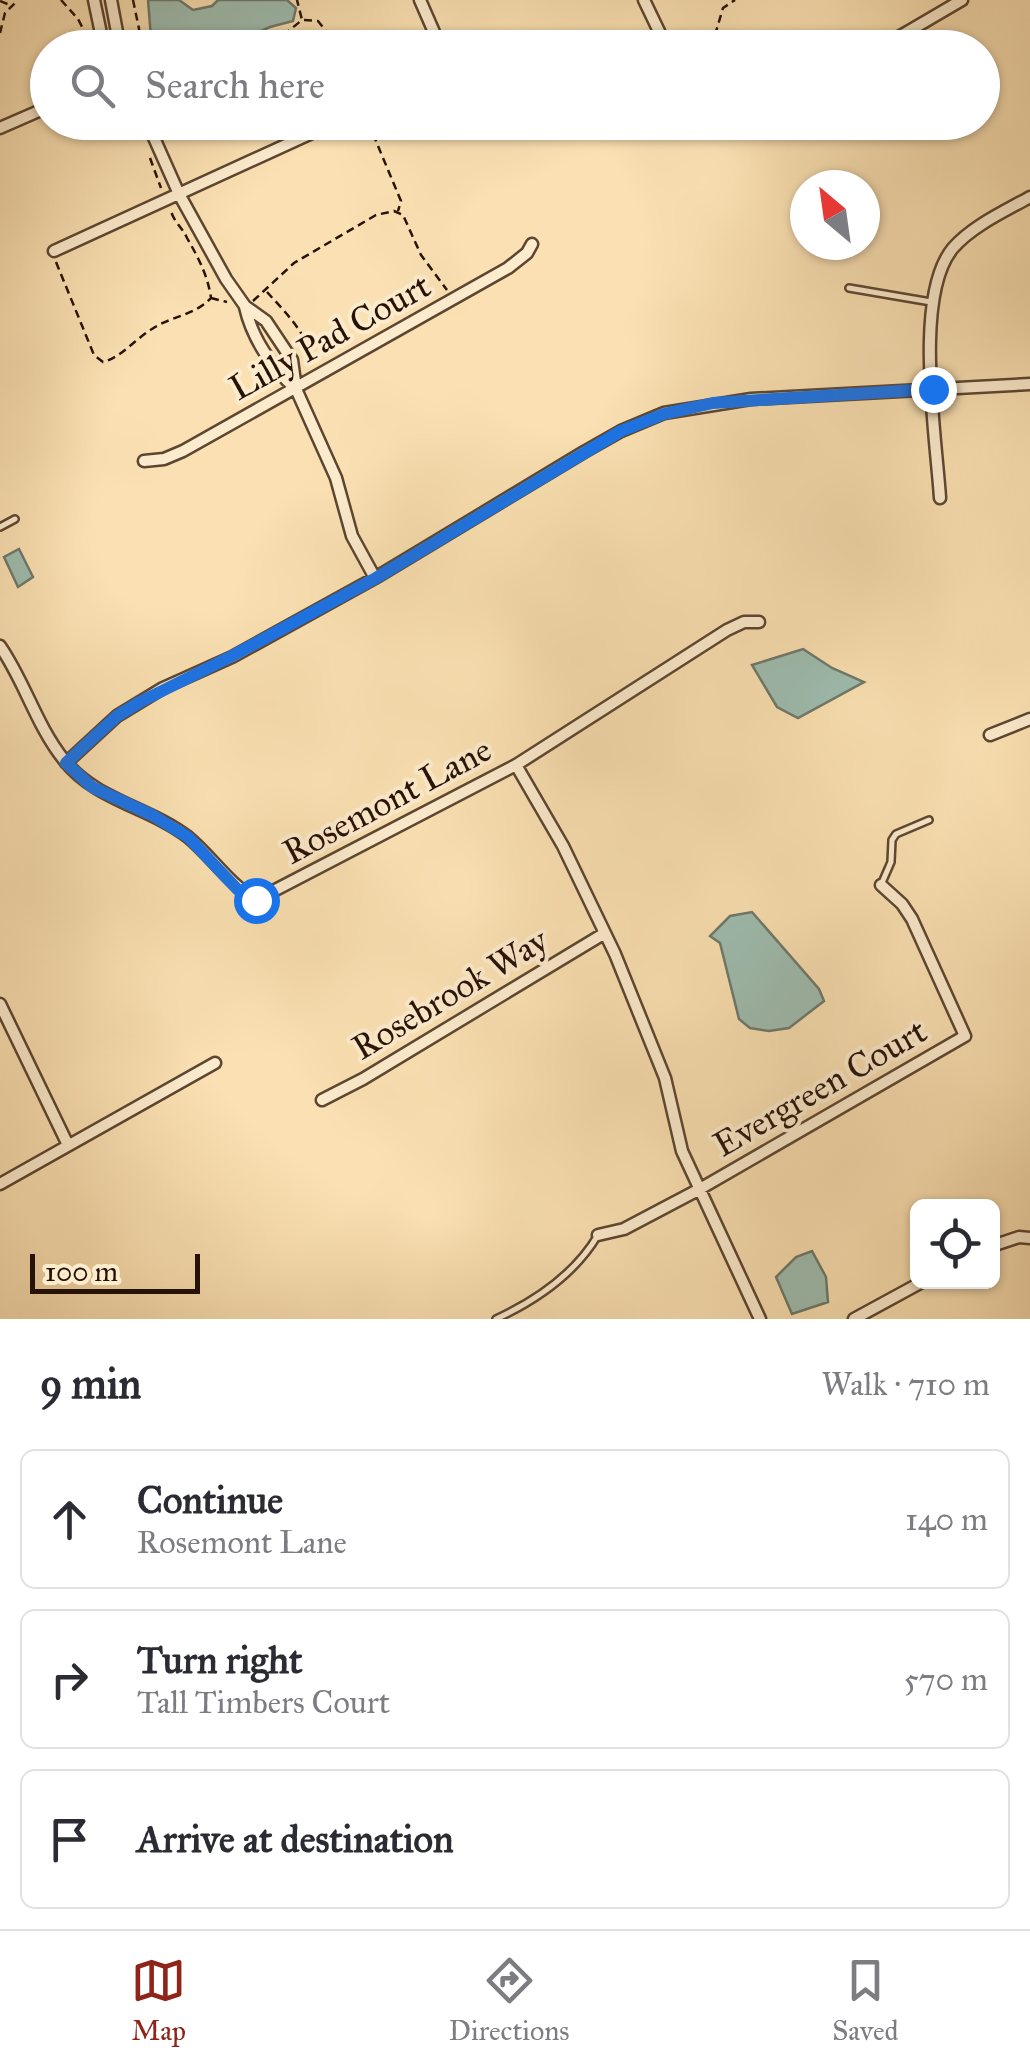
<!DOCTYPE html>
<meta charset="utf-8">
<style>
:root{--surface:#fff;--page:#f7f7f7;--text:#2b2b33;--muted:#7c7c81;--line:#e1e1e2;--accent:#8f2418}
body{margin:0;font-family:"IM FELL Great Primer",serif;background:var(--page);color:var(--text)}
.controls{position:absolute;right:30px;bottom:30px;display:grid;overflow:hidden;border-radius:15px;box-shadow:0 2px 8px #0004}
.controls button{width:90px;height:90px;display:grid;place-items:center;padding:0;border:0;border-bottom:2px solid var(--line);background:var(--surface);color:var(--text);font:50px sans-serif}
.compass{position:absolute;left:790px;top:170px;width:90px;height:90px;border-radius:50%;background:var(--surface);box-shadow:0 2px 8px #0004;rotate:331deg}
.scale{position:absolute;left:30px;bottom:25px;width:170px;box-sizing:border-box;padding-left:10px;border:5px solid #271206;border-top:0;font-size:28px;line-height:35px;white-space:nowrap;color:#271206;-webkit-text-stroke:8px #fcebcd;paint-order:stroke}
.stop{position:absolute;width:30px;height:30px;margin:-22px;border:8px solid #1a73e8;border-radius:50%;background:#fff}
.stop.end{background:#1a73e8;border-color:#fff;box-shadow:0 2px 10px #0008}
.list{margin:0;padding:0;list-style:none}
h2{display:flex;justify-content:space-between;align-items:center;height:130px;margin:0;padding:0 40px;font-size:42px}
h2 small{font-size:32px;font-weight:400;color:var(--muted)}
.list li{display:grid;grid-template-columns:65px 1fr auto;gap:30px;align-items:center;box-sizing:border-box;height:140px;margin:0 20px 20px;padding:0 20px;border:2px solid var(--line);border-radius:15px}
.list b{display:block;font-size:38px;white-space:nowrap}
.list p{margin:0;font-size:32px;white-space:nowrap;color:var(--muted)}
.list em{font-size:32px;font-style:normal;color:var(--muted)}
.icon{flex:none;width:55px;height:55px;fill:none;stroke:currentColor;stroke-width:2;stroke-linecap:round;stroke-linejoin:round}
.map{position:relative;flex:none;width:1030px;height:1319px;overflow:hidden}
.search{position:absolute;background:var(--surface);box-shadow:0 2px 8px #0004;left:30px;right:30px;top:30px;height:110px;display:flex;align-items:center;gap:25px;box-sizing:border-box;padding:0 35px;border-radius:55px;color:var(--muted);font-size:38px}
.sheet{height:610px;background:var(--surface)}
nav{display:flex;justify-content:space-around;align-items:center;box-sizing:border-box;height:140px;border-top:2px solid var(--line);background:var(--surface);font-size:28px;color:var(--muted)}
nav a{display:grid;justify-items:center;gap:5px}
nav .on{color:var(--accent)}
.map>svg:first-child{display:block}
.water{fill:#9ebdb0;stroke:#6e796c;stroke-width:2.5}
.lines{fill:none;stroke-linecap:round;stroke-linejoin:round}
.service-casing{stroke:#5c4631;stroke-width:10}
.minor-casing{stroke:#5c4631;stroke-width:15}
.path{stroke:#271206;stroke-width:2.5;stroke-dasharray:8 5;stroke-linecap:butt}
.service{stroke:#fcebcd;stroke-width:5}
.minor{stroke:#fcebcd;stroke-width:10}
.route{stroke:#1a73e8;stroke-width:12}
.labels{text-anchor:middle;dominant-baseline:central;stroke-width:8;stroke-linejoin:round;paint-order:stroke}
.street-label{font-size:35px;fill:#271206;stroke:#fcebcd}
</style>
<div class="map">
<svg width="1030" height="1319" viewBox="0 0 1030 1319">
<rect width="100%" height="100%" fill="#fae0b2"/>
<filter id="stains"><feTurbulence type="fractalNoise" baseFrequency=".002" numOctaves="4"/><feColorMatrix values="0 0 0 0 .2 0 0 0 0 .09 0 0 0 0 .02 0 0 0 .5 -.17"/></filter>
<radialGradient id="worn" r=".72"><stop offset=".6" stop-color="#630" stop-opacity="0"/><stop offset="1" stop-color="#630" stop-opacity=".3"/></radialGradient>
<path class="water" d="M148 0H179L193 10 212 6 218 0H287L296 8 293 21 270 27 225 47H157L151 37Z
M19 549 33 577 18 587 4 557Z
M803 649 832 668 864 682 798 718 777 707 752 665Z
M752 912 819 989 824 1001 789 1028 769 1031 750 1028 739 1019 720 943 710 936 730 916Z
M812 1251 826 1277 828 1302 792 1314 776 1277 796 1257Z"/>
<g class="lines">
<defs>
<path id="service" d="M849 288 931 302
M0 527 15 519
M881 885 891 862 892 840 896 834 929 820
M496 1319C537 1300 575 1274 598 1235"/>
<path id="minor" d="M94 0 104 48
M111 0 120 48
M420 0 437 39 436 48
M644 0 667 48
M880 48 962 0
M147 122 179 194 226 279 245 306 266 321 292 360 296 389 336 478 352 536 375 578
M0 128 48 107
M54 251 336 122
M245 307C252 338 272 368 296 389
M144 461 164 459 183 451 508 268 527 253 532 244
M940 498C936 435 913 296 953 248 972 226 1005 211 1030 197
M0 646C25 682 36 725 64 760 95 800 149 807 188 837 212 857 229 884 256 900L516 765 727 630 744 622H759
M990 735 1030 719
M66 763 117 716 163 688 232 657 375 578 584 452 621 431 664 413 751 399 1030 384
M516 765 563 846 615 954 665 1078 682 1151 760 1319
M0 1004 68 1145
M322 1100 363 1079 605 933
M0 1184 215 1063
M598 1235 624 1229 698 1190 965 1036 912 919 902 904 881 885
M992 1246 1019 1237 1030 1238
M854 1319 922 1282"/>
</defs>
<use href="#service" class="service-casing"/>
<use href="#minor" class="minor-casing"/>
<path class="path" d="M61 0 78 19 92 46
M133 0 143 48
M0 1 10 5
M304 20 318 21 326 31 331 48
M0 33 5 13 18 0
M246 48 286 33 302 20 297 0
M717 48 715 35 723 8 735 0
M132 122 139 133
M368 122 401 201 398 211
M150 158 161 188
M56 262 94 355 103 362C122 357 135 339 152 329 171 316 194 316 211 298 208 276 198 257 187 238 182 227 174 222 171 211
M267 292C285 312 310 336 312 364
M211 298 227 302
M253 301 294 263 376 215 394 211 403 215 421 255 447 290"/>
<use href="#service" class="service"/>
<use href="#minor" class="minor"/>
</g>
<g class="lines">
<path class="route" d="M256 900 238 890 188 837 152 815 92 787 66 763 117 716 140 702 232 656 376 578 621 431 664 414 713 403 933 389"/>
</g>
<g class="labels">
<g class="street-label">
<text transform="translate(330 337) rotate(-29)">Lilly Pad Court</text>
<text transform="translate(387 801) rotate(-28)">Rosemont Lane</text>
<text transform="translate(450 994) rotate(-31)">Rosebrook Way</text>
<text transform="translate(820 1088) rotate(-30)">Evergreen Court</text>
</g>
</g>
<rect width="100%" height="100%" filter="url(#stains)"/>
<rect width="100%" height="100%" fill="url(#worn)"/>
</svg>
<div class="controls">
<button><svg class="icon" aria-label="locate" viewBox="0 0 24 24"><circle cx="12" cy="12" r="6"/><path d="M12 2v4M12 18v4M2 12h4M18 12h4"/></svg></button>
</div>
<svg class="compass" viewBox="-18 -18 36 36"><path d="M0-13l5 13h-10z" fill="#e53935"/><path d="M0 13l5-13h-10z" fill="#7c7c81"/></svg>
<div class="scale">100 m</div>
<div class="stop" style="left:256px;top:900px"></div>
<div class="stop end" style="left:933px;top:389px"></div>
<div class="search"><svg class="icon" aria-label="search" viewBox="0 0 24 24"><circle cx="10" cy="10" r="6"/><path d="M15 15l6 6"/></svg>Search here</div>
</div>
<section class="sheet">
<h2>9 min<small>Walk · 710 m</small></h2>
<ul class="list">
<li><svg class="icon" aria-label="ahead" viewBox="0 0 24 24"><path d="M12 20V5M6 11l6-6 6 6"/></svg><div><b>Continue</b><p>Rosemont Lane</p></div><em>140 m</em></li>
<li><svg class="icon" aria-label="right" viewBox="0 0 24 24"><path d="M7 20v-9h11M14 6l5 5-5 5"/></svg><div><b>Turn right</b><p>Tall Timbers Court</p></div><em>570 m</em></li>
<li><svg class="icon" aria-label="arrive" viewBox="0 0 24 24"><path d="M6 21V4h12l-3 4 3 4H6"/></svg><div><b>Arrive at destination</b></div></li>
</ul>
</section>
<nav>
<a class="on"><svg class="icon" aria-label="map" viewBox="0 0 24 24"><path d="M3 6l6-2 6 2 6-2v14l-6 2-6-2-6 2zM9 4v14M15 6v14"/></svg>Map</a>
<a><svg class="icon" aria-label="directions" viewBox="0 0 24 24"><path d="M12 3l9 9-9 9-9-9zM9 14v-3h6M13 9l2 2-2 2"/></svg>Directions</a>
<a><svg class="icon" aria-label="saved" viewBox="0 0 24 24"><path d="M7 4h10v16l-5-4-5 4z"/></svg>Saved</a>
</nav>
